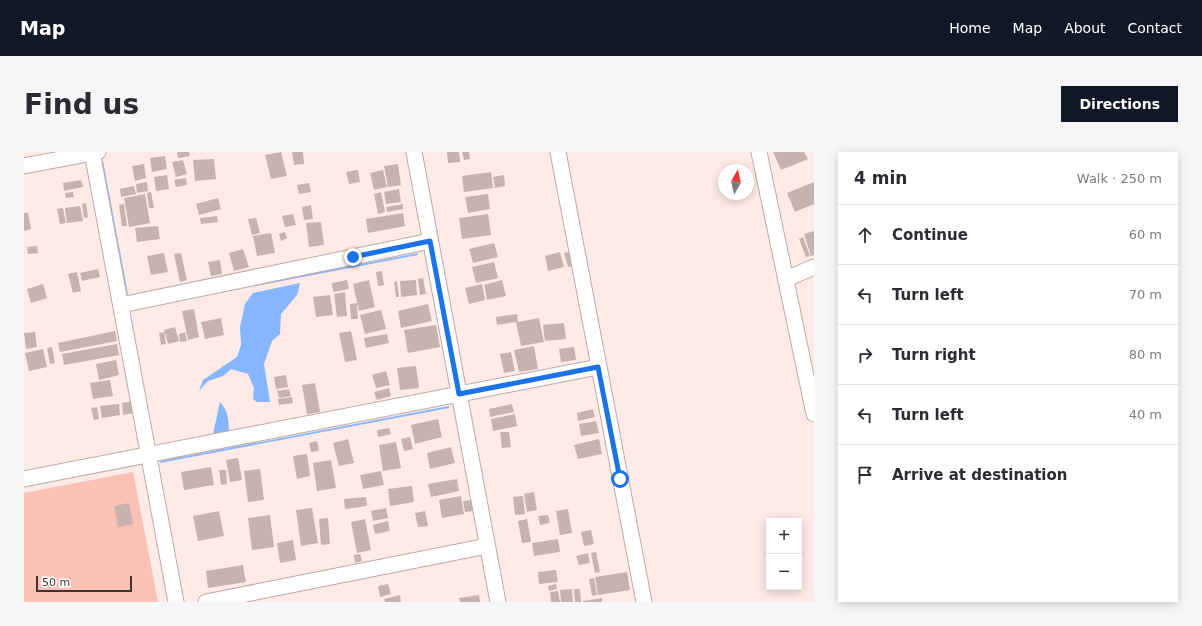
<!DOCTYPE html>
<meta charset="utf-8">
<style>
:root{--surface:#fff;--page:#f7f7f7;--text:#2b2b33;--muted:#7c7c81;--line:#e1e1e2;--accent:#111827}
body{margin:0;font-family:"DejaVu Sans",sans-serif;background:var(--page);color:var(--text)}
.controls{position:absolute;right:12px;bottom:12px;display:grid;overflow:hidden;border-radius:0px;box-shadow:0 2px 10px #0003}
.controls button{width:36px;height:36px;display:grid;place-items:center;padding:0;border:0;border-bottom:1px solid var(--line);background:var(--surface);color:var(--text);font:20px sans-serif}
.compass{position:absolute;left:694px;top:12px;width:36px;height:36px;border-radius:50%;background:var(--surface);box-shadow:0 2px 10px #0003;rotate:8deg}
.scale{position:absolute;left:12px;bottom:10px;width:96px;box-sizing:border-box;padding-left:4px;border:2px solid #3c3533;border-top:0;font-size:11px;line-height:14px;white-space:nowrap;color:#3c3533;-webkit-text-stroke:3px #fff;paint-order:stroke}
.stop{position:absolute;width:12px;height:12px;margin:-9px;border:3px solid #1a73e8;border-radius:50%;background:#fff}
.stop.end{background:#1a73e8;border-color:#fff;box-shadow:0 1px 4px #0008}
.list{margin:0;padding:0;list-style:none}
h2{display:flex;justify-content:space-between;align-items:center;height:52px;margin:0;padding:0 16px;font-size:17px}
h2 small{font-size:13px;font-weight:400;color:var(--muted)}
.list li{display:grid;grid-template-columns:26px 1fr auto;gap:12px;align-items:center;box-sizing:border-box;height:60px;padding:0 16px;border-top:1px solid var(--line)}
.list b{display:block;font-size:15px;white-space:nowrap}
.list em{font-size:13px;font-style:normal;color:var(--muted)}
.icon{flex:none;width:22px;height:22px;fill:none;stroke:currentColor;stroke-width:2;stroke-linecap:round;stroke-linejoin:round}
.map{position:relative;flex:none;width:790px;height:450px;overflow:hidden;border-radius:0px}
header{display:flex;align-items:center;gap:24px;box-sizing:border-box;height:56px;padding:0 20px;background:var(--accent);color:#fff}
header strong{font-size:19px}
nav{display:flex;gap:22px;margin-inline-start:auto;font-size:14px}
.intro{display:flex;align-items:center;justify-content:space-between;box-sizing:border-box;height:96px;padding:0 24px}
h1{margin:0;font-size:28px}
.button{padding:10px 18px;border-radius:0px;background:var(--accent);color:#fff;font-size:14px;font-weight:700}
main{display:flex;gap:24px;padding:0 24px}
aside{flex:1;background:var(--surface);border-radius:0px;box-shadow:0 2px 10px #0003}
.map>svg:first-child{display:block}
.green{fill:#fbc1b5}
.water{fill:#86b6fe}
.building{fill:#c6b3af}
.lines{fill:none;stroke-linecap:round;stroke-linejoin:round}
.minor-casing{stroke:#bdaaa6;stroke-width:17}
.minor{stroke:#fff;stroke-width:15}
.route{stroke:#1a73e8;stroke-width:5}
</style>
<header>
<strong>Map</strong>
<nav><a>Home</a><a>Map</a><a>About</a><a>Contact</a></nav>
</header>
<div class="intro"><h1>Find us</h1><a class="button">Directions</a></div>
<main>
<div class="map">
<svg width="790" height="450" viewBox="0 0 790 450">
<rect width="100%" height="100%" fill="#feeae6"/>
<path class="green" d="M109 320 134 450H0V341Z"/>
<path class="water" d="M79 9 104 142H103L78 10Z
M394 101V103L110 157 111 156Z
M276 131 273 143 257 162 256 182 248 189 240 212 246 250H233L229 247 230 236 224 222 207 217 199 224 184 229 175 239 179 228 213 205 217 193 216 175 221 152 229 141Z
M196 250C204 258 205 269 205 279L201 283 189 282Z
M425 254V256L136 311 137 309Z"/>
<path class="building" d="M153 0H165L166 4 154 6Z
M257 0 263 24 247 27 241 3Z
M268 0H279L280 12 270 13Z
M423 0H435L436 10 424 11Z
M438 0H445L446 7 440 8Z
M749 0H780L784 7 757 18Z
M141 4 143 17 128 20 126 6Z
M190 7 192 27 171 29 169 8Z
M159 8 163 22 152 25 148 10Z
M120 12 122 26 111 29 108 14Z
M374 12 377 33 364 35 360 14Z
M334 18 336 30 325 32 322 20Z
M359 18 363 35 350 38 346 21Z
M467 20 469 36 440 40 438 24Z
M143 23 145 37 132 39 130 25Z
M480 23 481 34 471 36 469 25Z
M162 26 163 33 152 35 150 28Z
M57 28 59 35 40 39 39 31Z
M123 30 124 39 113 41 112 32Z
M790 30V52L771 60 763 41Z
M285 31 287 40 275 42 273 33Z
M110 34 112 42 97 45 96 37Z
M375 37 377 50 362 52 360 40Z
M49 40 50 45 42 46 41 41Z
M127 40 130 56H125L123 41Z
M357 40 361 60 354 62 350 42Z
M121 42 126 71 105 75 100 46Z
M464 42 466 57 444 61 441 45Z
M194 46 197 57 175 63 172 52Z
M62 51 64 65 60 66 58 52Z
M100 52 103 74H98L95 53Z
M379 52V57L363 60 362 55Z
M287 53 289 67 280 68 278 55Z
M56 54 59 69 43 71 41 56Z
M39 56 42 71 36 72 33 57Z
M0 61H4L7 77 0 79Z
M379 61 381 74 344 81 342 67Z
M269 62 272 73 261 75 258 64Z
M464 62 467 83 438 87 435 66Z
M193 64 194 70 177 72 176 66Z
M232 66 236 81 228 83 224 67Z
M297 70 300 93 285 95 282 71Z
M134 74 136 87 113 90 111 76Z
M790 79V103L787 104 780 82Z
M261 80 263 86 257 89 255 82Z
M247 81 251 101 233 104 229 84Z
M779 85 786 104 782 105 775 87Z
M470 91 474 105 449 111 445 97Z
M13 94 14 101 4 102 3 95Z
M219 97 225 115 210 119 205 101Z
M550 99 554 113 544 115 540 101Z
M536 100 540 115 524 119 521 104Z
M140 101 144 120 127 123 123 104Z
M157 101 163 128 156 130 150 102Z
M196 108 198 122 187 124 184 110Z
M470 110 474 126 452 131 448 115Z
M74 117 76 125 58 129 56 121Z
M358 119 360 133 354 134 352 120Z
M53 120 57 139 49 141 44 122Z
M399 126 402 142 396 143 394 127Z
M323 128 325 137 309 140 308 131Z
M345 128 351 155 335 159 329 132Z
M392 128 393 143 377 145 376 129Z
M478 128 482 144 463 148 460 133Z
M373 129 375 145H372L370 130Z
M19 132 23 146 7 151 3 137Z
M458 132 461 148 445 152 441 136Z
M321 140 323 164 313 165 310 142Z
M306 143 309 163 292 165 289 145Z
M333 151 334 167H327L326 152Z
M404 152 408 169 377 176 374 159Z
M170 157 175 185 164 188 158 159Z
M357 158 362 177 341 182 336 163Z
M493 162 494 170 515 166 520 190 497 194 492 170 473 173 472 165Z
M197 166 200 183 181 187 177 170Z
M540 171 542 187 521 189 519 173Z
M412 173 416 195 384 201 380 178Z
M151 175 155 189 144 192 140 178Z
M91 179 93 189 36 200 34 191Z
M327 179 333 208 321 210 315 181Z
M11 180 13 195 2 197 0 181Z
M140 180 142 192 137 193 135 181Z
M161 180 163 189 156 190 155 182Z
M363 182 365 191 342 196 340 186Z
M93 192 95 203 40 213 38 202Z
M510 194 514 217 495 220 490 198Z
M28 195 31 211 26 212 23 196Z
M550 195 552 208 537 210 535 197Z
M19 197 23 215 5 219 1 201Z
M487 200 491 219 480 221 476 202Z
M92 208 95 223 75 228 72 212Z
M392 214 395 236 376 238 373 216Z
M362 219 366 233 352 236 348 223Z
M262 223 264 235 252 237 250 225Z
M86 228 89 244 69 247 66 231Z
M291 231 296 260 283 262 278 233Z
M365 236 367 244 353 248 350 240Z
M265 237 267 244 255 246 253 239Z
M268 245 269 251 255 253 254 247Z
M109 249 110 261 99 263 98 251Z
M95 252 96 263 78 266 76 254Z
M488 252 490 260 466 265 465 257Z
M73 255 75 267 70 268 67 256Z
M569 257 571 265 554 269 553 261Z
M491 262 493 274 469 279 467 267Z
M414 267 418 285 391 292 387 273Z
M572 269 575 281 557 284 555 272Z
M365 276 367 282 354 285 353 278Z
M476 280H485L487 295 478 296Z
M386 285 389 297 380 299 377 287Z
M324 287 330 311 315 314 309 291Z
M575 287 578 302 554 307 550 293Z
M293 289 295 299 287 300 285 291Z
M372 290 377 316 359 319 355 293Z
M427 295 431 311 406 317 403 301Z
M283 302 286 324 273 327 269 304Z
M214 306 218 328 206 330 202 308Z
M307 308 312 336 293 339 289 311Z
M187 315 190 333 160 338 157 320Z
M236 317 240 348 224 350 220 319Z
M195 318H202L203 332 197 333Z
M357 319 360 333 339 337 336 323Z
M433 327 435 339 407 345 404 332Z
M388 334 390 350 366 354 364 337Z
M510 340 513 358 503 360 500 342Z
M437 344 440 362 418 366 415 348Z
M499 344 501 362 491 363 489 345Z
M342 345 343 354 321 357 320 347Z
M447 348 449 359 441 360 439 349Z
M105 351 109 372 94 375 90 354Z
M288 356 294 391 277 394 272 358Z
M362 356 364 366 349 369 347 359Z
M544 357 548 381 536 383 532 359Z
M195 359 200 384 174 389 169 364Z
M401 359 404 374 394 375 391 361Z
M246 363 250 395 228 398 224 366Z
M524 363 526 371 516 373 514 364Z
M304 366 306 392 297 393 295 367Z
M341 367 347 398 333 401 327 370Z
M503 367 507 390 498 391 494 369Z
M364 369 366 379 351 382 349 373Z
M567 378 570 392 560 394 557 380Z
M534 387 536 400 510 404 508 391Z
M269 388 272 408 256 411 253 391Z
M572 400 576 420 571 421 567 401Z
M564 401 566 411 555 413 552 404Z
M336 402 338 409 331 411 330 403Z
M219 413 222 430 184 436 182 419Z
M532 418 534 430 515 432 514 420Z
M603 420 606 438 574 443 571 425Z
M570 426 573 443 568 444 565 427Z
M364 432 367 442 356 445 354 434Z
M532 432 533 437 525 439 524 434Z
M548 437 549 450H537L536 438Z
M550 437H556L557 450H551Z
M534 439 536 450H527L526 440Z
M376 443 377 450H361L360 447Z
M455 443 456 450H436L435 446Z
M578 446V450H559V449Z"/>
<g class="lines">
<defs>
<path id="minor" d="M68 0 152 450
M390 0 474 450
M534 0 620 450
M735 0 790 262
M0 14 74 0
M762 127 790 115
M97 153 406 89
M0 327 574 215
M182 450 463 394"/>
</defs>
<use href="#minor" class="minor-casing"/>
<use href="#minor" class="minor"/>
</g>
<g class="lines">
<path class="route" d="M329 105 406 89 435 242 574 215 596 327"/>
</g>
</svg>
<div class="controls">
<button>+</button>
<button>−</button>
</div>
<svg class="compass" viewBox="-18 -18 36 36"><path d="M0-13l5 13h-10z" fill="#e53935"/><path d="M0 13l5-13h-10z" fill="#7c7c81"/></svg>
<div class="scale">50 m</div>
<div class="stop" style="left:596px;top:327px"></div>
<div class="stop end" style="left:329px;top:105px"></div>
</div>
<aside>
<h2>4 min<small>Walk · 250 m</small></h2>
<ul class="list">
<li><svg class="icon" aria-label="ahead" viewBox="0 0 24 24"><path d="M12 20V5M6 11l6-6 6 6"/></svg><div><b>Continue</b></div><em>60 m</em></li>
<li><svg class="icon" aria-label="left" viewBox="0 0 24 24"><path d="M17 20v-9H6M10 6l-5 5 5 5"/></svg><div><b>Turn left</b></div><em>70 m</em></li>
<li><svg class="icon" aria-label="right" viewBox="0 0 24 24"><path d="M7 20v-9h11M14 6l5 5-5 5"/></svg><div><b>Turn right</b></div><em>80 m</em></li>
<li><svg class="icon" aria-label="left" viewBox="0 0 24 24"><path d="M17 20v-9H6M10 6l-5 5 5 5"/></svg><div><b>Turn left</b></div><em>40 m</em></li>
<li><svg class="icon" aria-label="arrive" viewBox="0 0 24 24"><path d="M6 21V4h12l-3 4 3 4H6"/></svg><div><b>Arrive at destination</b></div></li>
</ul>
</aside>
</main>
